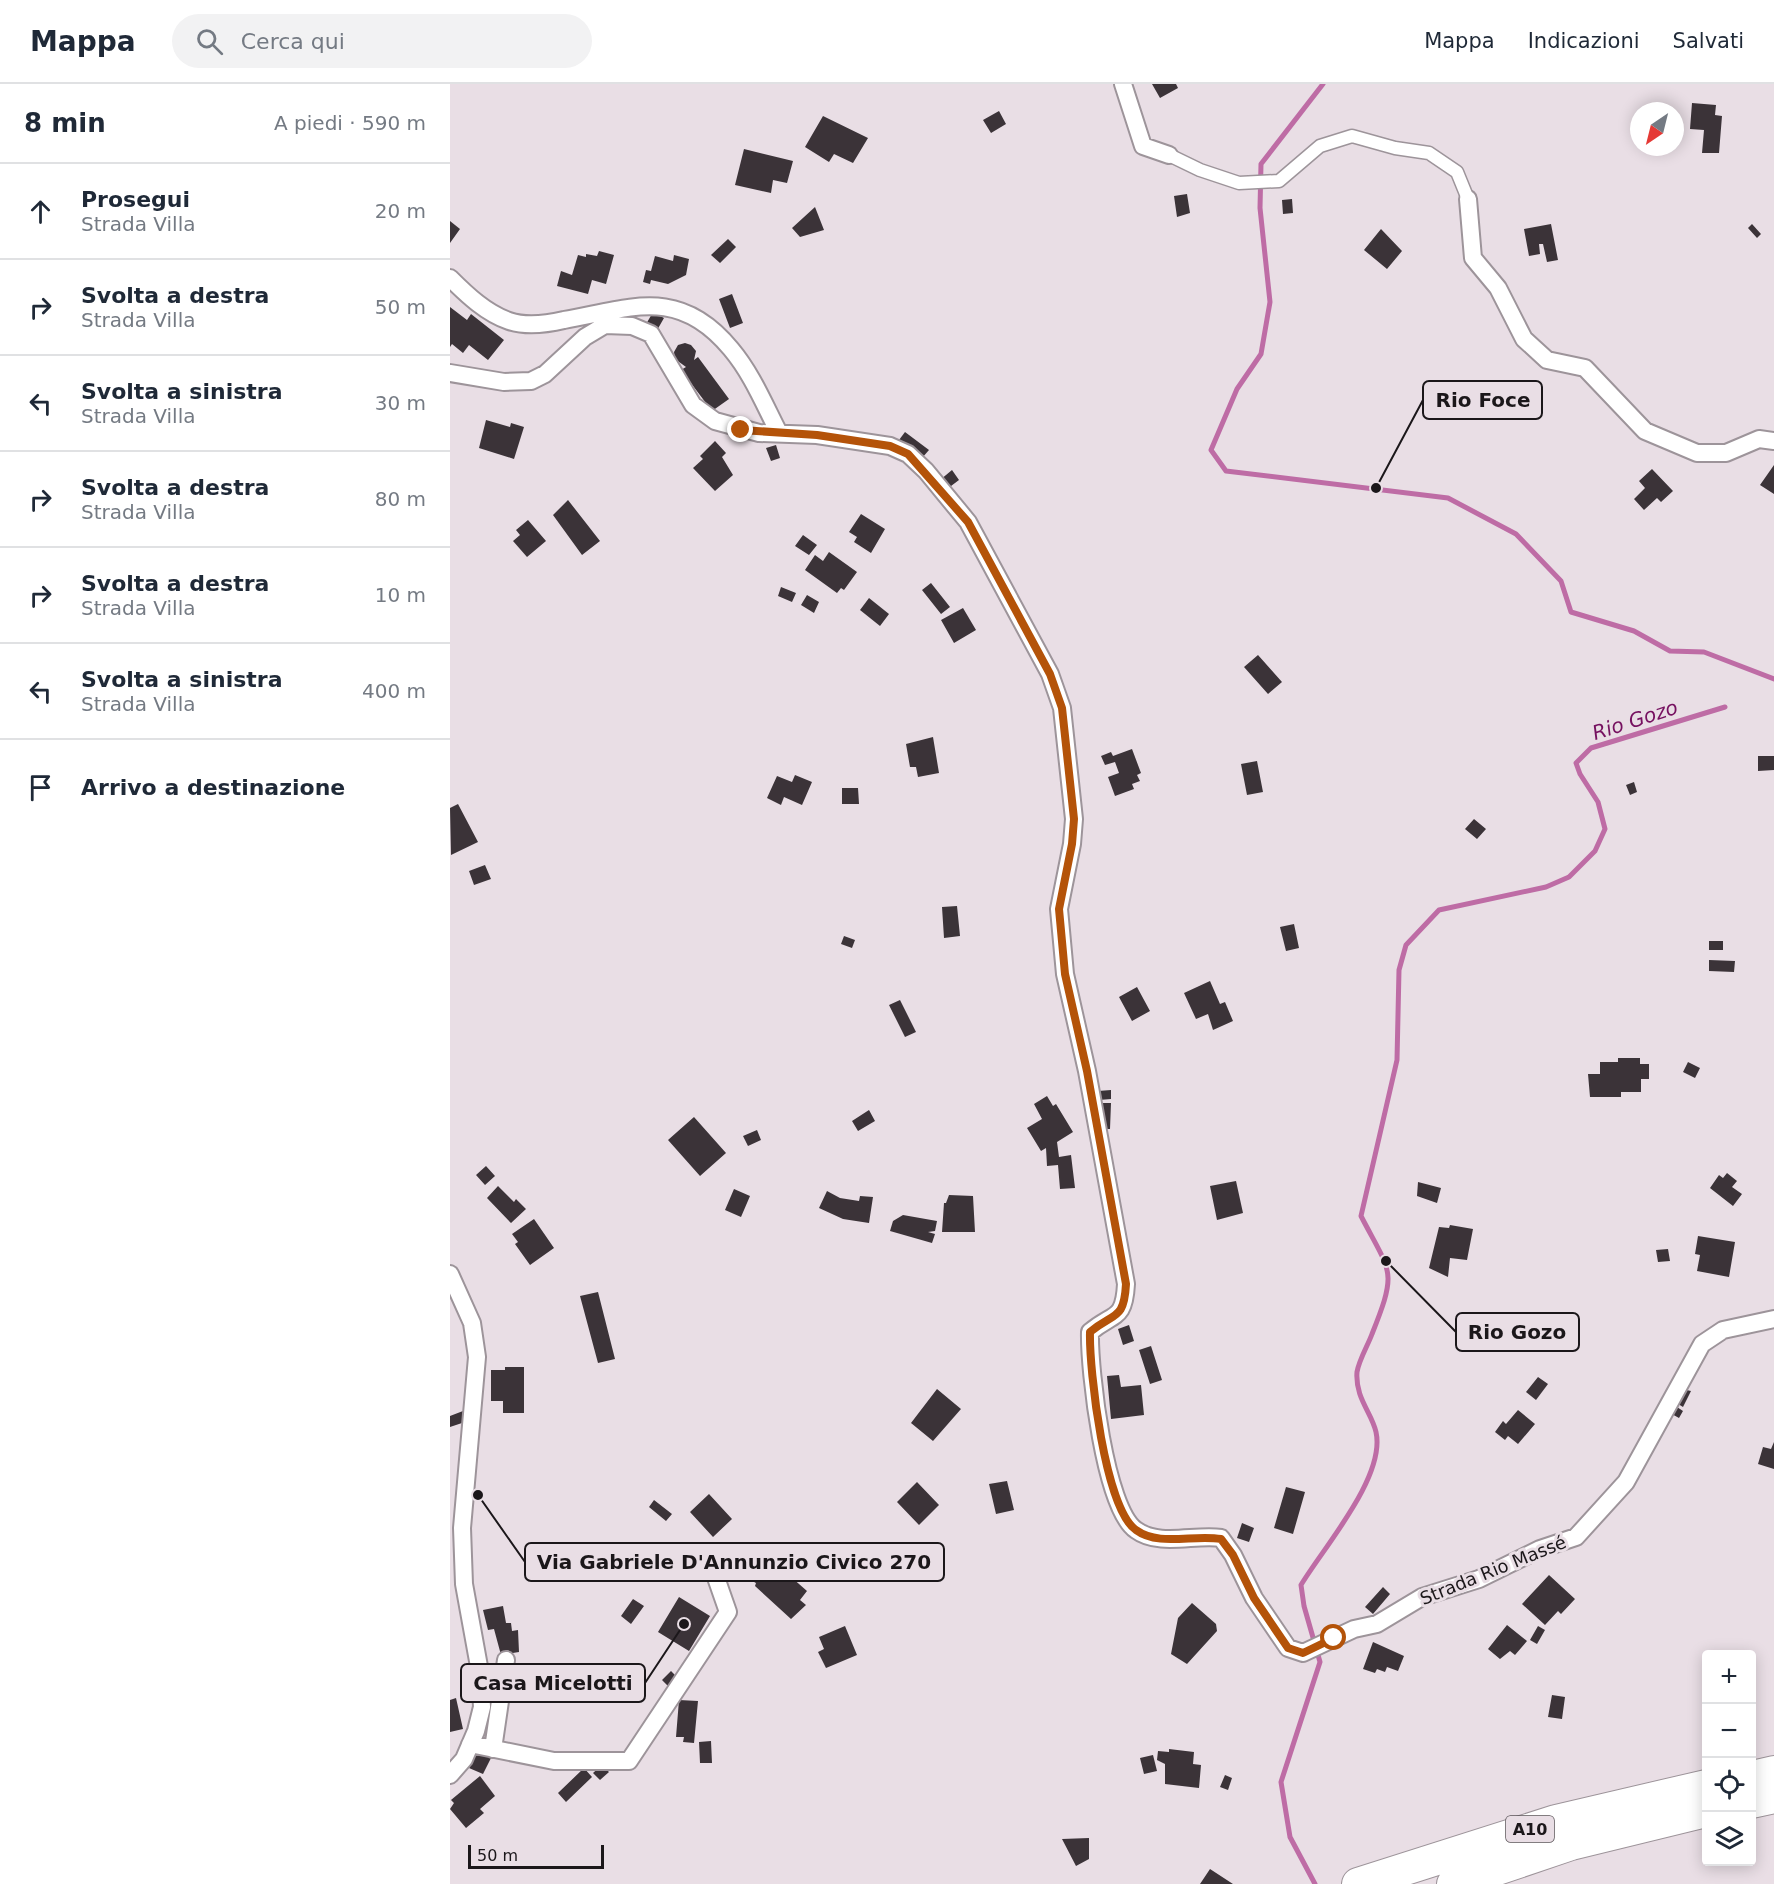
<!DOCTYPE html>
<html lang="it">
<meta charset="utf-8">
<style>
:root{--surface:#fff;--page:#f2f2f3;--text:#1f2937;--muted:#747a83;--line:#e0e1e3}
body{margin:0;font-family:"DejaVu Sans",sans-serif;background:var(--page);color:var(--text)}
.controls{position:absolute;right:18px;bottom:18px;display:grid;overflow:hidden;border-radius:6px;box-shadow:0 3px 15px #0003}
.controls button{width:54px;height:54px;display:grid;place-items:center;padding:0;border:0;border-bottom:2px solid var(--line);background:var(--surface);color:var(--text);font:30px sans-serif}
.compass{position:absolute;left:1180px;top:18px;width:54px;height:54px;border-radius:50%;background:var(--surface);box-shadow:0 3px 15px #0003;rotate:215deg}
.scale{position:absolute;left:18px;bottom:15px;width:136px;box-sizing:border-box;padding-left:6px;border:3px solid #1b171a;border-top:0;font-size:16px;line-height:21px;white-space:nowrap;color:#1b171a;-webkit-text-stroke:4px #e9dee5;paint-order:stroke}
.stop{position:absolute;width:18px;height:18px;margin:-14px;border:4px solid #b45309;border-radius:50%;background:#fff}
.stop.end{background:#b45309;border-color:#fff;box-shadow:0 2px 6px #0008}
.list{margin:0;padding:0;list-style:none}
h2{display:flex;justify-content:space-between;align-items:center;height:78px;margin:0;padding:0 24px;font-size:26px}
h2 small{font-size:20px;font-weight:400;color:var(--muted)}
.list li{display:grid;grid-template-columns:39px 1fr auto;gap:18px;align-items:center;box-sizing:border-box;height:96px;padding:0 24px;border-top:2px solid var(--line)}
.list b{display:block;font-size:22px;white-space:nowrap}
.list p{margin:0;font-size:20px;white-space:nowrap;color:var(--muted)}
.list em{font-size:20px;font-style:normal;color:var(--muted)}
.icon{flex:none;width:33px;height:33px;fill:none;stroke:currentColor;stroke-width:2;stroke-linecap:round;stroke-linejoin:round}
.map{position:relative;flex:none;width:1324px;height:1800px;overflow:hidden}
header{display:flex;align-items:center;gap:36px;box-sizing:border-box;height:84px;padding:0 30px;background:var(--surface);border-bottom:2px solid var(--line)}
header strong{font-size:28px}
nav{display:flex;gap:33px;margin-inline-start:auto;font-size:21px}
.search{width:420px;height:54px;background:var(--page);display:flex;align-items:center;gap:15px;box-sizing:border-box;padding:0 21px;border-radius:33px;color:var(--muted);font-size:22px}
main{display:flex}
aside{flex:1;background:var(--surface)}
.map>svg:first-child{display:block}
.lines{fill:none;stroke-linecap:round;stroke-linejoin:round}
.stream{stroke:#be6ca5;stroke-width:5}
.building{fill:#3b3338}
.pedestrian-casing{stroke:#9d949a;stroke-width:15}
.minor-casing{stroke:#9d949a;stroke-width:20}
.motorway-casing{stroke:#9d949a;stroke-width:34}
.pedestrian{stroke:#fff;stroke-width:12}
.minor{stroke:#fff;stroke-width:16}
.motorway{stroke:#fff;stroke-width:32}
.route{stroke:#b45309;stroke-width:8}
.labels{text-anchor:middle;dominant-baseline:central;stroke-width:6;stroke-linejoin:round;paint-order:stroke}
.shield{fill:#e9dee5;stroke:#595357;stroke-width:1.5}
.shield-label{font-size:16px;font-weight:bold;fill:#1b171a}
.street-label{font-size:18px;fill:#1b171a;stroke:#e9dee5}
.water-label{font-size:20px;font-style:italic;fill:#761160;stroke:#e9dee5}
.leader{fill:none;stroke:#1b171a;stroke-width:2}
.callout-dot{fill:#1b171a;stroke:#e9dee5;stroke-width:2}
.callout{fill:#e9dee5;stroke:#1b171a;stroke-width:2}
.callout-label{font-size:20px;text-anchor:middle;font-weight:bold;fill:#1b171a}
</style>
<header>
<strong>Mappa</strong>
<div class="search"><svg class="icon" aria-label="search" viewBox="0 0 24 24"><circle cx="10" cy="10" r="6"/><path d="M15 15l6 6"/></svg>Cerca qui</div>
<nav><a>Mappa</a><a>Indicazioni</a><a>Salvati</a></nav>
</header>
<main>
<aside>
<h2>8 min<small>A piedi · 590 m</small></h2>
<ul class="list">
<li><svg class="icon" aria-label="ahead" viewBox="0 0 24 24"><path d="M12 20V5M6 11l6-6 6 6"/></svg><div><b>Prosegui</b><p>Strada Villa</p></div><em>20 m</em></li>
<li><svg class="icon" aria-label="right" viewBox="0 0 24 24"><path d="M7 20v-9h11M14 6l5 5-5 5"/></svg><div><b>Svolta a destra</b><p>Strada Villa</p></div><em>50 m</em></li>
<li><svg class="icon" aria-label="left" viewBox="0 0 24 24"><path d="M17 20v-9H6M10 6l-5 5 5 5"/></svg><div><b>Svolta a sinistra</b><p>Strada Villa</p></div><em>30 m</em></li>
<li><svg class="icon" aria-label="right" viewBox="0 0 24 24"><path d="M7 20v-9h11M14 6l5 5-5 5"/></svg><div><b>Svolta a destra</b><p>Strada Villa</p></div><em>80 m</em></li>
<li><svg class="icon" aria-label="right" viewBox="0 0 24 24"><path d="M7 20v-9h11M14 6l5 5-5 5"/></svg><div><b>Svolta a destra</b><p>Strada Villa</p></div><em>10 m</em></li>
<li><svg class="icon" aria-label="left" viewBox="0 0 24 24"><path d="M17 20v-9H6M10 6l-5 5 5 5"/></svg><div><b>Svolta a sinistra</b><p>Strada Villa</p></div><em>400 m</em></li>
<li><svg class="icon" aria-label="arrive" viewBox="0 0 24 24"><path d="M6 21V4h12l-3 4 3 4H6"/></svg><div><b>Arrivo a destinazione</b></div></li>
</ul>
</aside>
<div class="map">
<svg width="1324" height="1800" viewBox="0 0 1324 1800">
<rect width="100%" height="100%" fill="#e9dee5"/>
<g class="lines">
<path class="stream" d="M873 0 811 80 810 124 820 218 811 270 787 305 761 366 776 387 998 414 1066 450 1111 497 1121 528 1184 547 1220 567 1254 568 1324 595
M865 1800 840 1753 831 1698 870 1578 854 1522 851 1501C873 1464 936 1393 926 1348 922 1329 905 1314 907 1288 909 1276 918 1261 922 1250 948 1185 941 1190 911 1132L947 976 949 886 956 861 989 826 1096 803 1119 793 1145 767 1155 745 1148 718 1130 690 1126 679 1141 664 1275 623"/>
</g>
<path class="building" d="M702 0H726L728 4 710 14Z
M1242 19 1266 21 1265 31 1272 32 1269 69H1252L1254 46 1240 45Z
M549 27 556 40 541 49 533 36Z
M373 32 418 54 403 79 384 70 379 78 355 63Z
M294 65 343 77 337 99 323 96 321 109 285 101Z
M737 110 740 129 727 133 724 112Z
M842 115 843 129 833 130 832 116Z
M365 123 374 146 350 153 342 144Z
M0 137 10 145 0 159Z
M1101 140 1108 176 1097 178 1093 160H1089L1090 170 1079 172 1074 145Z
M1302 140 1311 150 1307 154 1298 144Z
M931 145 952 167 937 185 914 166Z
M278 155 286 163 270 179 261 171Z
M149 167 164 171 156 200 142 196 138 210 107 202 111 187 122 191 128 171 136 173V170L147 172Z
M224 171 239 175 236 191 218 200 201 196 200 200 193 198 196 186 201 187 205 172 223 177Z
M282 210 293 239 280 244 269 215Z
M0 223 17 236 21 230 54 256 38 276 19 261 13 269 2 260 0 263Z
M203 228 214 234 206 248 195 242Z
M235 259 241 261 246 267 244 276 248 273 279 315 262 327 231 286 236 283 225 275 224 268 228 261Z
M36 336 60 343 61 339 74 343 64 375 29 364Z
M455 348 479 366 472 374 449 356Z
M265 357 276 369 272 373 283 391 265 407 243 384 253 375 250 372Z
M326 361 330 374 321 377 316 364Z
M1324 381V410L1310 401Z
M1202 385 1223 407 1211 418 1207 414 1194 426 1184 415 1195 404 1189 397Z
M502 386 509 396 497 405 490 396Z
M118 416 150 457 132 471 103 431Z
M411 430 435 445 421 469 404 458 407 453 399 448Z
M78 436 96 457 77 473 63 457 70 451 66 446Z
M353 451 367 461 359 471 345 462Z
M379 468 407 488 394 506 391 504 387 509 355 486 365 471 373 477Z
M481 499 500 523 491 530 472 506Z
M331 503 346 509 342 518 328 512Z
M357 511 369 518 364 529 351 521Z
M419 514 439 530 430 542 410 526Z
M513 524 526 546 504 559 491 536Z
M808 571 832 598 818 610 794 583Z
M483 653 489 689 468 693 466 683H460L456 660Z
M682 665 691 689 687 691 690 697 682 700 684 705 665 712 658 693 669 689 665 678 655 681 651 672 661 668 663 672Z
M1308 672H1324V686L1308 687Z
M807 677 813 708 797 711 791 680Z
M345 691 362 698 352 721 334 713 331 721 317 714 327 692 342 698Z
M1184 698 1187 708 1180 711 1176 701Z
M392 704H408L409 720H392Z
M8 720 28 758 1 771 0 724Z
M1024 735 1036 745 1027 755 1015 745Z
M35 781 41 795 24 801 19 787Z
M507 822 510 852 494 854 492 823Z
M844 840 849 864 836 867 830 843Z
M394 852 405 856 402 864 391 860Z
M1259 857H1273V866H1259Z
M1259 876 1285 877 1284 888 1259 887Z
M760 897 770 920 775 918 783 937 763 946 758 930 746 935 734 909Z
M687 903 700 927 682 937 669 913Z
M450 916 466 948 455 953 439 921Z
M1168 974H1190V980H1199V995H1191V1008H1171V1013H1140L1138 990H1150V978H1168Z
M1238 978 1250 984 1245 994 1233 988Z
M661 1006V1015L649 1016 648 1007Z
M597 1012 603 1022 606 1020 623 1048 607 1058 609 1073 621 1071 625 1104 610 1105 608 1081 597 1082 596 1064 591 1067 577 1044 592 1035 584 1020Z
M647 1019H661L660 1045H651Z
M419 1026 425 1037 408 1047 402 1037Z
M244 1033 276 1069 250 1092 218 1056Z
M307 1046 311 1056 298 1062 293 1052Z
M36 1082 45 1092 35 1101 26 1091Z
M1277 1089 1287 1097 1282 1103 1292 1110 1283 1122 1260 1104 1269 1091 1273 1094Z
M786 1097 793 1129 767 1136 760 1102Z
M968 1098 991 1104 987 1119 967 1112Z
M48 1102 64 1118 66 1115 76 1125 61 1139 37 1114Z
M284 1105 300 1112 291 1133 275 1126Z
M377 1107 390 1114 409 1117 410 1112 423 1113 419 1139 393 1135 369 1124Z
M499 1111 523 1112 525 1148H492L494 1119H496Z
M453 1131 487 1137 485 1147 478 1148 485 1150 482 1159 440 1147 443 1137Z
M84 1135 104 1164 80 1181 65 1160 68 1158 62 1150Z
M1000 1141 1023 1145 1017 1176 1000 1174 998 1193 979 1184 989 1143 999 1144Z
M1248 1152 1285 1158 1279 1193 1247 1187 1250 1171 1245 1170Z
M1218 1165 1220 1177 1208 1178 1206 1166Z
M148 1208 165 1275 148 1279 130 1212Z
M679 1241 684 1257 673 1261 668 1245Z
M701 1262 712 1296 700 1300 689 1266Z
M55 1283H74V1329H53V1317H41V1286H55Z
M669 1291 671 1303 691 1301 694 1331 661 1335 657 1292Z
M1088 1293 1098 1300 1086 1316 1076 1308Z
M487 1305 511 1325 483 1357 461 1339Z
M1232 1305 1241 1307 1233 1323 1225 1318Z
M1224 1321 1233 1327 1229 1334 1220 1329Z
M1068 1326 1085 1340 1068 1360 1058 1352 1055 1356 1045 1348 1053 1337 1056 1340Z
M13 1327 12 1339 0 1343V1332Z
M1324 1358V1385L1308 1380 1313 1363 1321 1365Z
M557 1397 564 1426 546 1430 539 1400Z
M467 1398 489 1421 469 1441 447 1418Z
M836 1403 855 1408 843 1450 824 1444Z
M259 1410 282 1435 263 1453 240 1428Z
M204 1416 222 1430 216 1437 199 1423Z
M792 1439 804 1444 799 1458 787 1454Z
M291 1469 314 1477 316 1471 357 1507 350 1516 356 1521 341 1535 305 1502 306 1499 287 1489Z
M1099 1491 1125 1515 1111 1530 1108 1527 1095 1541 1072 1520Z
M933 1503 940 1510 923 1530 915 1523Z
M229 1513 260 1532 239 1567 208 1548Z
M183 1515 194 1522 181 1540 171 1532Z
M742 1519 766 1540 767 1547 737 1580 721 1570 728 1534Z
M53 1522 56 1539H61L62 1547 68 1546 69 1568 51 1571 44 1545 38 1546 33 1526Z
M1057 1541 1077 1557 1065 1571 1060 1567 1050 1575 1038 1565Z
M395 1542 407 1571 376 1584 368 1568 374 1565 369 1553Z
M1088 1542 1095 1546 1087 1560 1080 1556Z
M923 1558 954 1572 948 1587 937 1583 935 1588 927 1585 925 1589 913 1585Z
M221 1587 227 1593 218 1602 212 1596Z
M1102 1611 1115 1613 1112 1635 1098 1633Z
M6 1614 13 1645 0 1648V1616Z
M229 1616 248 1617 244 1659 233 1658 234 1653H226Z
M261 1657 262 1679H250L249 1658Z
M719 1665 744 1668 743 1680 751 1681 749 1704 715 1700V1680L707 1676 708 1667 719 1668Z
M27 1669 41 1674 33 1690 19 1684Z
M703 1671 707 1687 694 1690 690 1674Z
M152 1681 159 1688 150 1696 143 1689Z
M134 1684 142 1693 116 1718 108 1709Z
M775 1691 782 1694 778 1706 770 1703Z
M30 1692 45 1712 30 1725 34 1729 16 1744 0 1725 4 1719 1 1716Z
M639 1754V1775L626 1782 612 1755Z
M760 1785 783 1800H750Z"/>
<g class="lines">
<defs>
<path id="pedestrian" d="M719 71 750 86 789 99 829 97 870 62 902 52 945 64 979 69 1007 88 1018 115"/>
<path id="minor" d="M673 0 693 62 719 71
M1018 115 1023 174 1048 204 1074 255 1097 276 1135 284 1195 347 1247 369H1276L1309 355 1324 357
M0 194C17 211 36 229 59 237 77 243 97 240 114 236 182 224 229 202 281 265 302 290 314 320 329 349
M0 289 54 298 81 297 95 290 135 253 155 241 182 242 201 250 243 321 265 337 309 349 367 351 440 362 458 370 476 387 518 438 600 590 612 624 624 735 622 760 609 825 615 890 637 987 676 1200C674 1237 664 1228 640 1248 639 1286 655 1425 686 1446 709 1463 745 1450 771 1454L783 1471 804 1514 838 1564 853 1569 904 1545 927 1540 972 1513 1029 1495 1090 1465 1126 1453 1176 1398 1252 1260 1273 1246 1324 1235
M0 1190 22 1239 27 1273 12 1444 14 1500 30 1588 32 1623 26 1647 14 1675 0 1691
M20 1660 104 1677H179L278 1528 263 1485
M43 1665 56 1576"/>
<path id="motorway" d="M1302 1693 1324 1688
M1302 1718 1324 1713
M908 1800 1106 1737 1256 1702
M1003 1800 1121 1760 1256 1727"/>
</defs>
<use href="#pedestrian" class="pedestrian-casing"/>
<use href="#minor" class="minor-casing"/>
<use href="#motorway" class="motorway-casing"/>
<use href="#pedestrian" class="pedestrian"/>
<use href="#minor" class="minor"/>
<use href="#motorway" class="motorway"/>
</g>
<g class="lines">
<path class="route" d="M291 346 367 351 440 362 458 370 518 438 600 590 612 624 624 735 622 760 609 825 615 890 637 987 676 1200C674 1237 664 1228 640 1248 639 1286 655 1425 686 1446 709 1463 744 1450 771 1455L783 1471 804 1514 838 1564 853 1569 884 1554"/>
</g>
<g class="labels">
<rect class="shield" x="1056" y="1732" width="48" height="26" rx="4.5"/>
<g class="shield-label">
<text x="1080" y="1745">A10</text>
</g>
<g class="street-label">
<text transform="translate(1043 1486) rotate(-22)">Strada Rio Massé</text>
</g>
<g class="water-label">
<text transform="translate(1185 636) rotate(-18)">Rio Gozo</text>
</g>
</g>
<path class="leader" d="M926 404L973 316M936 1177L1006 1248M28 1411L75 1478M234 1540L195 1599"/>
<g class="callout-dot">
<circle cx="926" cy="404" r="6"/>
<circle cx="936" cy="1177" r="6"/>
<circle cx="28" cy="1411" r="6"/>
<circle cx="234" cy="1540" r="6"/>
</g>
<g class="callout">
<rect x="973" y="297" width="119" height="38" rx="6"/>
<rect x="1006" y="1229" width="123" height="38" rx="6"/>
<rect x="75" y="1459" width="419" height="38" rx="6"/>
<rect x="11" y="1580" width="184" height="38" rx="6"/>
</g>
<g class="callout-label">
<text x="1033" y="323">Rio Foce</text>
<text x="1067" y="1255">Rio Gozo</text>
<text x="284" y="1485">Via Gabriele D'Annunzio Civico 270</text>
<text x="103" y="1606">Casa Micelotti</text>
</g>
</svg>
<div class="controls">
<button>+</button>
<button>−</button>
<button><svg class="icon" aria-label="locate" viewBox="0 0 24 24"><circle cx="12" cy="12" r="6"/><path d="M12 2v4M12 18v4M2 12h4M18 12h4"/></svg></button>
<button><svg class="icon" aria-label="layers" viewBox="0 0 24 24"><path d="M12 4l9 5-9 5-9-5zM3 14l9 5 9-5"/></svg></button>
</div>
<svg class="compass" viewBox="-18 -18 36 36"><path d="M0-13l5 13h-10z" fill="#e53935"/><path d="M0 13l5-13h-10z" fill="#747a83"/></svg>
<div class="scale">50 m</div>
<div class="stop" style="left:884px;top:1554px"></div>
<div class="stop end" style="left:291px;top:346px"></div>
</div>
</main>
